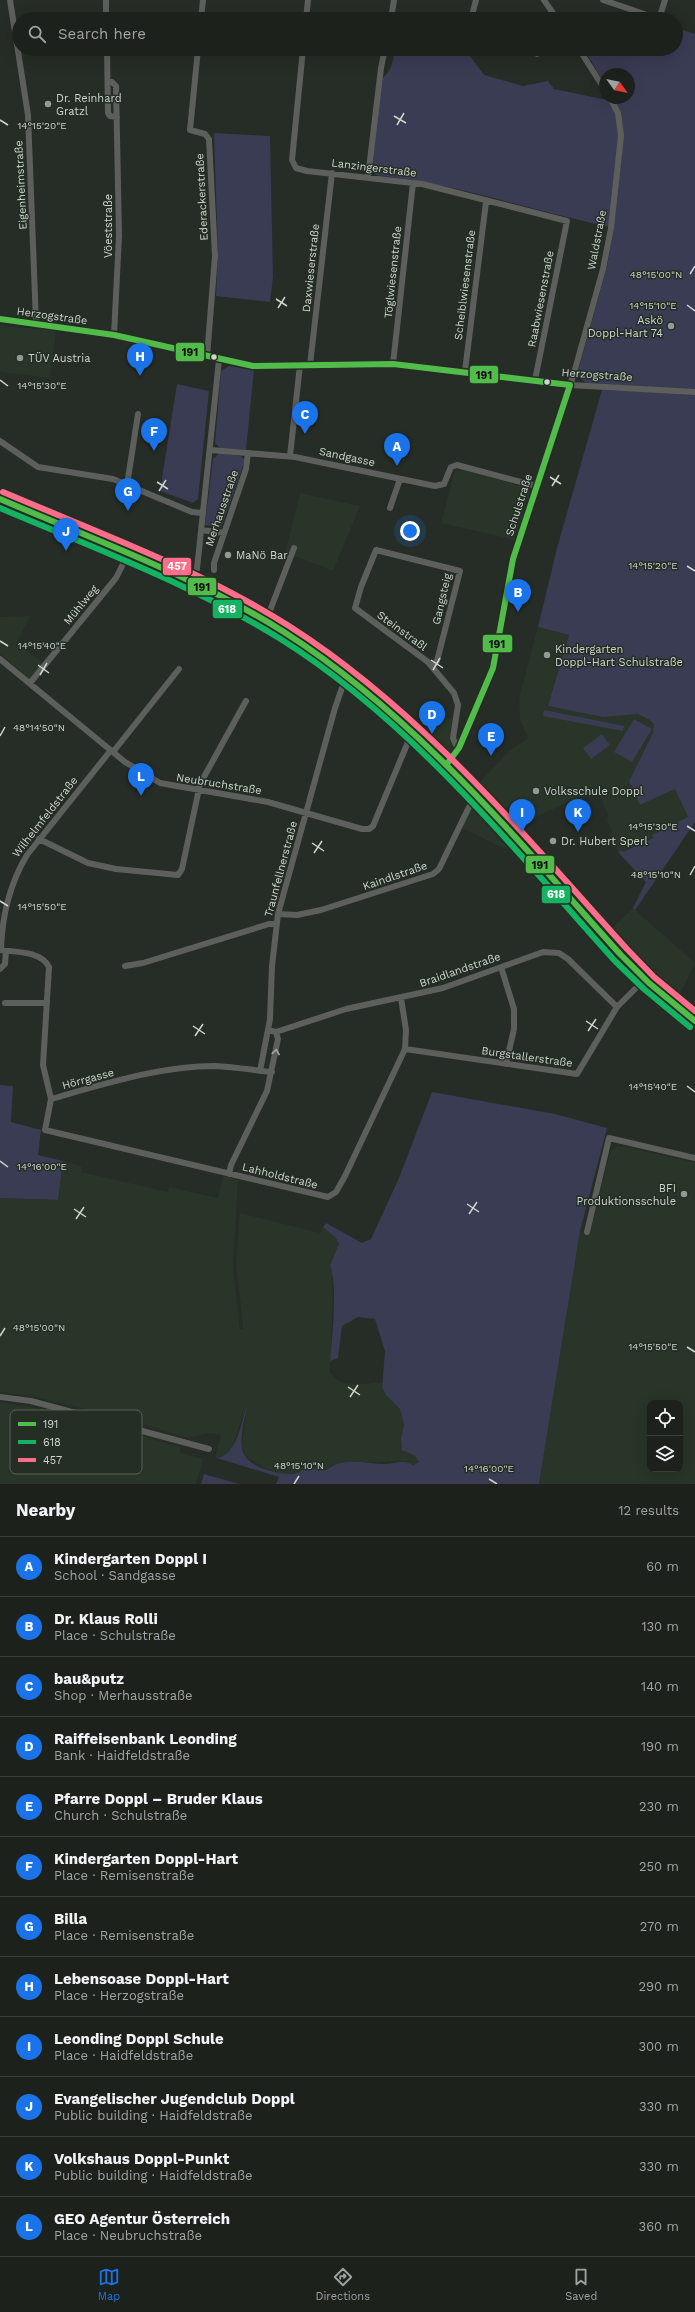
<!DOCTYPE html>
<meta charset="utf-8">
<style>
:root{--surface:#1c211c;--page:#292e29;--text:#f1f3f6;--muted:#a0a3a3;--line:#3a3e3b;--accent:#1a73e8}
body{margin:0;font-family:"Work Sans",sans-serif;background:var(--page);color:var(--text)}
.controls{position:absolute;right:12px;bottom:12px;display:grid;overflow:hidden;border-radius:8px;box-shadow:0 4px 16px #0002}
.controls button{width:36px;height:36px;display:grid;place-items:center;padding:0;border:0;border-bottom:1px solid var(--line);background:var(--surface);color:var(--text);font:20px sans-serif}
.compass{position:absolute;left:599px;top:68px;width:36px;height:36px;border-radius:50%;background:var(--surface);box-shadow:0 4px 16px #0002;rotate:123deg}
.you{position:absolute;left:410px;top:531px;width:14px;height:14px;margin:-10px;border:3px solid #fff;border-radius:50%;background:#1a73e8;box-shadow:0 0 0 6px #1a73e833}
.badge{display:grid;place-items:center;width:26px;height:26px;border-radius:50%;background:var(--accent);color:#fff;font-size:13px;font-weight:700}
.pin{position:absolute;translate:-50% -33px;filter:drop-shadow(0 1px 2px #0008)}
.pin::after{content:'';position:absolute;top:21px;width:14px;height:12px;background:inherit;clip-path:polygon(0 0,100% 0,50% 100%)}
.list{margin:0;padding:0;list-style:none}
h2{display:flex;justify-content:space-between;align-items:center;height:52px;margin:0;padding:0 16px;font-size:17px}
h2 small{font-size:13px;font-weight:400;color:var(--muted)}
.list li{display:grid;grid-template-columns:26px 1fr auto;gap:12px;align-items:center;box-sizing:border-box;height:60px;padding:0 16px;border-top:1px solid var(--line)}
.list b{display:block;font-size:15px;white-space:nowrap}
.list p{margin:0;font-size:13px;white-space:nowrap;color:var(--muted)}
.list em{font-size:13px;font-style:normal;color:var(--muted)}
.icon{flex:none;width:22px;height:22px;fill:none;stroke:currentColor;stroke-width:2;stroke-linecap:round;stroke-linejoin:round}
.map{position:relative;flex:none;width:695px;height:1484px;overflow:hidden}
.search{position:absolute;background:var(--surface);box-shadow:0 4px 16px #0002;left:12px;right:12px;top:12px;height:44px;display:flex;align-items:center;gap:10px;box-sizing:border-box;padding:0 14px;border-radius:22px;color:var(--muted);font-size:15px}
.sheet{height:772px;background:var(--surface)}
nav{display:flex;justify-content:space-around;align-items:center;box-sizing:border-box;height:56px;border-top:1px solid var(--line);background:var(--surface);font-size:11px;color:var(--muted)}
nav a{display:grid;justify-items:center;gap:2px}
nav .on{color:var(--accent)}
.map>svg:first-child{display:block}
.built{fill:#283528;fill-rule:evenodd}
.green{fill:#393c53}
.lines{fill:none;stroke-linecap:round;stroke-linejoin:round}
.minor{stroke:#5d5f5d;stroke-width:6}
.tertiary{stroke:#5d5f5d;stroke-width:7}
.bus-1-casing{stroke:#242e24;stroke-width:9}
.bus-2-casing{stroke:#242e24;stroke-width:9}
.bus-3-casing{stroke:#242e24;stroke-width:9}
.bus-1{stroke:#51bc4a;stroke-width:6}
.bus-2{stroke:#13b361;stroke-width:6}
.bus-3{stroke:#fb6d88;stroke-width:6}
.oneway{stroke:#a6aba6}
.ticks{fill:none;stroke:#ced4ce;stroke-width:1.5}
.poi-dot{fill:#939993;stroke:#242e24;stroke-width:1.5}
.bus-dot{fill:#ced4ce;stroke:#242e24;stroke-width:1.5}
.labels{text-anchor:middle;dominant-baseline:central;stroke-width:3;stroke-linejoin:round;paint-order:stroke}
.poi-label{font-size:11px;fill:#ced4ce;stroke:#242e24;text-anchor:start}
.street-label{font-size:11px;fill:#ced4ce;stroke:#242e24}
.key{fill:#242e24;stroke:#576057;stroke-width:1}
.key-label{font-size:11px;fill:#ced4ce}
.ticks-label{font-size:10px;text-anchor:middle;fill:#ced4ce;stroke:#242e24;stroke-width:3;stroke-linejoin:round;paint-order:stroke}
.line-badge{stroke:#242e24;stroke-width:1.5}
.badge-label{font-size:11px;text-anchor:middle;font-weight:bold;fill:#fff}
.pale-badge-label{font-size:11px;text-anchor:middle;font-weight:bold;fill:#111}
</style>
<div class="map">
<svg width="695" height="1484" viewBox="0 0 695 1484">
<rect width="100%" height="100%" fill="#262c26"/>
<path class="built" d="M0 325 56 331 50 378 0 372Z
M460 469 528 488 530 492 515 540 441 523 455 470 460 471Z
M300 493 360 506 333 571 285 552Z
M30 616 17 643 43 663 29 679 0 654V617Z
M538 627 569 635 638 714 650 720 654 725 653 733 629 781 675 789 688 817 652 835 653 838 623 852 622 850 618 852 609 834 612 832 607 820 608 815 597 789 532 819 522 809 506 817 476 786 509 751 528 738 520 720 519 698Z
M432 712 436 715 440 713 446 718 453 719 451 736 453 748 447 755 444 754 416 727Z
M477 807 510 843 507 850 462 828 470 810Z
M633 908 695 963 678 998 626 950 610 930Z
M622 1146 695 1163V1484H539L580 1231 590 1233 610 1153 616 1147ZM650 1403H680V1469H650Z
M63 1161 81 1166V1172L168 1192 169 1187 218 1198 223 1176 238 1180 233 1269 240 1329H243V1327L236 1262 240 1213 320 1233 323 1227 336 1238 339 1244 330 1265 332 1272 333 1294 330 1373 338 1381 344 1383 366 1384 383 1382 382 1388 386 1395 400 1409 404 1425 401 1438 407 1453 415 1456 419 1462 413 1465 408 1462 401 1461 332 1465 327 1470 304 1469 297 1474H283L266 1469 246 1457 242 1449 246 1407 232 1448 225 1455 215 1459 221 1435 211 1433 188 1438 108 1414 31 1396 0 1392V1198L58 1200Z
M0 1402 36 1408 100 1424 180 1447V1453L203 1459 196 1484H0Z"/>
<path class="green" d="M676 28 695 34V822L635 910 633 908 646 882 618 852 622 850 623 852 653 838 652 835 688 817 675 789 640 805 629 781 653 733 654 725 650 720 638 714 603 717 548 706 569 635 538 627 557 548 602 390 630 391 667 388 586 383 577 375 607 266 614 228C535 211 457 184 376 175L371 169 382 79C390 72 395 60 394 49H454L467 52 484 75 523 86 548 81 554 89 607 100 610 98H629V74H605V84L584 49H676Z
M214 133 270 136 273 277 270 302 216 296 218 255Z
M229 366 254 370 246 450 220 448 215 443 221 371Z
M177 384 209 391 198 499 193 503 160 491Z
M219 453 241 456 245 460 221 528 205 525 213 459Z
M544 710 624 726 623 731 543 716Z
M634 719 652 729 632 762 614 752Z
M602 734 610 745 591 759 583 748Z
M0 1085 13 1086 11 1122 41 1130 38 1155 63 1161 58 1200 0 1198Z
M432 1092 555 1114 607 1128 580 1231 539 1484H276L279 1477 217 1458C238 1454 241 1422 247 1405 245 1418 240 1435 242 1448 244 1467 279 1475 294 1474 299 1473 302 1469 306 1469 313 1467 319 1471 327 1470 342 1456 367 1464 386 1464 396 1463 404 1459 413 1465L419 1462 415 1456 402 1450 401 1438 404 1425 400 1409 386 1395 382 1388 385 1351 375 1319 358 1317 342 1326 338 1358 330 1361C332 1337 338 1286 330 1265L339 1244 336 1238 323 1227 326 1223 362 1243 371 1239 399 1178Z
M204 1474 239 1484H201Z"/>
<g class="lines">
<path class="minor" d="M10 0 28 115 36 323
M106 0V19
M544 0 557 19
M603 0 659 19 665 0
M201 19 203 0
M306 19 308 0
M391 19 394 0
M471 19 476 0
M107 49 108 113 110 116 117 117
M198 49 190 130 205 134 209 139 215 256 207 357
M303 49 292 160 296 168 307 171 422 184 567 221 535 380
M579 49 605 90
M537 54 542 49
M108 83 112 82 116 86 119 236 114 335
M368 177 381 68 385 49
M0 319 114 335 253 366 393 364 570 385 695 392
M393 364 413 183
M310 365 332 173
M465 371 486 202
M0 441 38 467 113 479 192 512 203 513
M210 450 295 457 435 486 444 484 451 467 457 465 536 486
M290 456 300 365
M127 485 138 414
M390 508 400 479
M201 530 224 533
M214 570V563L246 469 248 453
M192 582 197 569 219 360
M266 621 294 548
M0 659 125 762 160 783 268 802 362 829H369L373 826 408 742 414 735
M432 667 437 661 460 571 376 550 361 587 355 608 428 662 454 693 458 705 453 738 456 745 459 748
M30 683 116 578 128 554
M113 752 179 669
M446 765 459 748 493 668 513 559 574 373 603 269 611 228 621 136 618 113 610 98
M39 839 88 863 116 869 178 875 182 869 200 784 246 701
M278 914 297 915 321 910 433 874 439 869 469 807 477 799
M0 950C15 952 41 951 49 967L43 1065 51 1099C104 1084 160 1066 215 1066 234 1067 253 1070 272 1072
M1 950C2 915 9 885 27 855L111 750
M125 966 143 963 269 924H276
M501 967 514 1009V1029L506 1064
M0 969 5 964 6 951
M5 1003H47
M268 1030 276 1032 346 1009 443 988 543 952 559 953 568 959 617 1007
M405 1049 577 1074 617 1007 645 979
M260 1071 270 1019 272 966 278 914 335 708 343 685 349 677
M51 1099 45 1130 328 1197 336 1192 345 1176 405 1049 406 1030 401 998
M229 1174 231 1165 267 1091 278 1039 276 1032
M587 1232 609 1138 695 1158
M0 1397 31 1401 209 1449"/>
<path class="tertiary" d="M0 499 219 594 284 632 334 666 382 705 446 765 519 842 621 955 649 983 695 1021"/>
<defs>
<path id="bus-1" d="M0 319 114 335 253 366 393 364 570 385 513 559 493 668 459 748 446 765
M0 499C95 540 197 577 284 632 416 716 517 840 621 955L649 983 695 1021"/>
<path id="bus-2" d="M0 508C94 548 191 584 279 638 411 720 512 847 615 961L644 989 690 1027"/>
<path id="bus-3" d="M3 492C99 533 201 570 289 626 421 710 523 834 627 949L654 977 695 1011"/>
</defs>
<use href="#bus-1" class="bus-1-casing"/>
<use href="#bus-2" class="bus-2-casing"/>
<use href="#bus-3" class="bus-3-casing"/>
<use href="#bus-1" class="bus-1"/>
<use href="#bus-2" class="bus-2"/>
<use href="#bus-3" class="bus-3"/>
</g>
<defs><path id="oneway-chevron" d="M-2-3.5L2.5 0L-2 3.5" fill="none" stroke-width="1.6" stroke-linecap="round" stroke-linejoin="round"/></defs>
<use class="oneway" href="#oneway-chevron" transform="translate(276 1052) rotate(-81)"/>
<path class="ticks" d="M394 116 406 123M0 120 8 125M397 125 404 113M690 274 695 266M276 299 287 306M687 305 695 311M278 308 285 297M0 380 8 386M550 477 561 484M157 482 168 489M552 486 559 475M159 491 166 480M687 566 695 571M0 641 8 646M431 660 443 668M38 665 49 673M433 670 440 658M40 675 47 663M0 736 5 727M687 826 695 831M312 843 324 851M314 853 322 841M690 875 695 866M0 901 8 906M586 1021 598 1029M193 1026 205 1034M588 1031 596 1019M195 1036 203 1024M687 1086 695 1092M0 1161 8 1167M467 1204 479 1212M74 1209 86 1217M469 1214 477 1202M76 1219 84 1207M0 1336 5 1328M687 1347 695 1352M348 1387 360 1395M350 1397 358 1385M489 1479 497 1484M294 1484 299 1476"/>
<g class="poi-dot">
<circle cx="48" cy="104" r="4"/>
<circle cx="671" cy="326" r="4"/>
<circle cx="20" cy="358" r="4"/>
<circle cx="228" cy="555" r="4"/>
<circle cx="547" cy="655" r="4"/>
<circle cx="536" cy="791" r="4"/>
<circle cx="553" cy="841" r="4"/>
<circle cx="684" cy="1194" r="4"/>
</g>
<g class="bus-dot">
<circle cx="214" cy="357" r="3.5"/>
<circle cx="547" cy="382" r="3.5"/>
</g>
<g class="labels">
<g class="poi-label">
<text x="56" y="98">Dr. Reinhard<tspan x="56" dy="13">Gratzl</tspan></text>
<text x="663" y="320" text-anchor="end">Askö<tspan x="663" dy="13">Doppl-Hart 74</tspan></text>
<text x="28" y="358">TÜV Austria</text>
<text x="236" y="555">MaNö Bar</text>
<text x="555" y="649">Kindergarten<tspan x="555" dy="13">Doppl-Hart Schulstraße</tspan></text>
<text x="544" y="791">Volksschule Doppl</text>
<text x="561" y="841">Dr. Hubert Sperl</text>
<text x="676" y="1188" text-anchor="end">BFI<tspan x="676" dy="13">Produktionsschule</tspan></text>
</g>
<g class="street-label">
<text transform="translate(374 168) rotate(7)">Lanzingerstraße</text>
<text transform="translate(21 185) rotate(-93)">Eigenheimstraße</text>
<text transform="translate(202 197) rotate(-93)">Ederackerstraße</text>
<text transform="translate(108 226) rotate(-90)">Vöeststraße</text>
<text transform="translate(597 240) rotate(-79)">Waldstraße</text>
<text transform="translate(311 268) rotate(-84)">Daxwieserstraße</text>
<text transform="translate(393 272) rotate(-84)">Töglwiesenstraße</text>
<text transform="translate(465 285) rotate(-83)">Scheiblwiesenstraße</text>
<text transform="translate(541 299) rotate(-79)">Raabwiesenstraße</text>
<text transform="translate(52 316) rotate(8)">Herzogstraße</text>
<text transform="translate(597 375) rotate(4)">Herzogstraße</text>
<text transform="translate(347 457) rotate(12)">Sandgasse</text>
<text transform="translate(519 505) rotate(-72)">Schulstraße</text>
<text transform="translate(222 508) rotate(-71)">Merhausstraße</text>
<text transform="translate(442 599) rotate(-77)">Gangsteig</text>
<text transform="translate(81 605) rotate(-51)">Mühlweg</text>
<text transform="translate(402 631) rotate(36)">Steinstraßl</text>
<text transform="translate(219 784) rotate(9)">Neubruchstraße</text>
<text transform="translate(45 817) rotate(-52)">Wilhelmfeldstraße</text>
<text transform="translate(281 869) rotate(-75)">Traunfellnerstraße</text>
<text transform="translate(395 876) rotate(-19)">Kaindlstraße</text>
<text transform="translate(460 970) rotate(-19)">Braidlandstraße</text>
<text transform="translate(527 1057) rotate(8)">Burgstallerstraße</text>
<text transform="translate(88 1079) rotate(-15)">Hörrgasse</text>
<text transform="translate(280 1176) rotate(14)">Lahholdstraße</text>
</g>
</g>
<rect x="10" y="1410" width="132" height="64" rx="6" class="key"/>
<rect x="18" y="1422" width="18" height="4" fill="#51bc4a"/>
<rect x="18" y="1440" width="18" height="4" fill="#13b361"/>
<rect x="18" y="1458" width="18" height="4" fill="#fb6d88"/>
<g class="key-label">
<text x="43" y="1428">191</text>
<text x="43" y="1446">618</text>
<text x="43" y="1464">457</text>
</g>
<g class="ticks-label">
<text x="42" y="129">14°15'20"E</text>
<text x="656" y="278">48°15'00"N</text>
<text x="653" y="309">14°15'10"E</text>
<text x="42" y="389">14°15'30"E</text>
<text x="653" y="569">14°15'20"E</text>
<text x="42" y="649">14°15'40"E</text>
<text x="39" y="731">48°14'50"N</text>
<text x="653" y="830">14°15'30"E</text>
<text x="656" y="878">48°15'10"N</text>
<text x="42" y="910">14°15'50"E</text>
<text x="653" y="1090">14°15'40"E</text>
<text x="42" y="1170">14°16'00"E</text>
<text x="39" y="1331">48°15'00"N</text>
<text x="653" y="1350">14°15'50"E</text>
<text x="299" y="1469">48°15'10"N</text>
<text x="489" y="1472">14°16'00"E</text>
</g>
<g class="line-badge">
<rect x="175" y="342" width="30" height="20" rx="4" fill="#51bc4a"/>
<rect x="469" y="365" width="30" height="19" rx="4" fill="#51bc4a"/>
<rect x="162" y="557" width="30" height="19" rx="4" fill="#fb6d88"/>
<rect x="187" y="577" width="30" height="19" rx="4" fill="#51bc4a"/>
<rect x="212" y="599" width="31" height="20" rx="4" fill="#13b361"/>
<rect x="482" y="634" width="31" height="19" rx="4" fill="#51bc4a"/>
<rect x="525" y="855" width="30" height="19" rx="4" fill="#51bc4a"/>
<rect x="541" y="885" width="30" height="19" rx="4" fill="#13b361"/>
</g>
<g class="badge-label">
<text x="177" y="570">457</text>
<text x="227" y="613">618</text>
<text x="556" y="898">618</text>
</g>
<g class="pale-badge-label">
<text x="190" y="356">191</text>
<text x="484" y="379">191</text>
<text x="202" y="591">191</text>
<text x="497" y="648">191</text>
<text x="540" y="869">191</text>
</g>
</svg>
<div class="controls">
<button><svg class="icon" aria-label="locate" viewBox="0 0 24 24"><circle cx="12" cy="12" r="6"/><path d="M12 2v4M12 18v4M2 12h4M18 12h4"/></svg></button>
<button><svg class="icon" aria-label="layers" viewBox="0 0 24 24"><path d="M12 4l9 5-9 5-9-5zM3 14l9 5 9-5"/></svg></button>
</div>
<svg class="compass" viewBox="-18 -18 36 36"><path d="M0-13l5 13h-10z" fill="#e53935"/><path d="M0 13l5-13h-10z" fill="#a0a3a3"/></svg>
<div class="you"></div>
<div class="pin badge" style="left:397px;top:466px">A</div>
<div class="pin badge" style="left:518px;top:612px">B</div>
<div class="pin badge" style="left:305px;top:434px">C</div>
<div class="pin badge" style="left:432px;top:734px">D</div>
<div class="pin badge" style="left:491px;top:756px">E</div>
<div class="pin badge" style="left:154px;top:451px">F</div>
<div class="pin badge" style="left:128px;top:511px">G</div>
<div class="pin badge" style="left:140px;top:376px">H</div>
<div class="pin badge" style="left:522px;top:832px">I</div>
<div class="pin badge" style="left:66px;top:551px">J</div>
<div class="pin badge" style="left:578px;top:832px">K</div>
<div class="pin badge" style="left:141px;top:796px">L</div>
<div class="search"><svg class="icon" aria-label="search" viewBox="0 0 24 24"><circle cx="10" cy="10" r="6"/><path d="M15 15l6 6"/></svg>Search here</div>
</div>
<section class="sheet">
<h2>Nearby<small>12 results</small></h2>
<ul class="list">
<li><span class="badge">A</span><div><b>Kindergarten Doppl I</b><p>School · Sandgasse</p></div><em>60 m</em></li>
<li><span class="badge">B</span><div><b>Dr. Klaus Rolli</b><p>Place · Schulstraße</p></div><em>130 m</em></li>
<li><span class="badge">C</span><div><b>bau&amp;putz</b><p>Shop · Merhausstraße</p></div><em>140 m</em></li>
<li><span class="badge">D</span><div><b>Raiffeisenbank Leonding</b><p>Bank · Haidfeldstraße</p></div><em>190 m</em></li>
<li><span class="badge">E</span><div><b>Pfarre Doppl – Bruder Klaus</b><p>Church · Schulstraße</p></div><em>230 m</em></li>
<li><span class="badge">F</span><div><b>Kindergarten Doppl-Hart</b><p>Place · Remisenstraße</p></div><em>250 m</em></li>
<li><span class="badge">G</span><div><b>Billa</b><p>Place · Remisenstraße</p></div><em>270 m</em></li>
<li><span class="badge">H</span><div><b>Lebensoase Doppl-Hart</b><p>Place · Herzogstraße</p></div><em>290 m</em></li>
<li><span class="badge">I</span><div><b>Leonding Doppl Schule</b><p>Place · Haidfeldstraße</p></div><em>300 m</em></li>
<li><span class="badge">J</span><div><b>Evangelischer Jugendclub Doppl</b><p>Public building · Haidfeldstraße</p></div><em>330 m</em></li>
<li><span class="badge">K</span><div><b>Volkshaus Doppl-Punkt</b><p>Public building · Haidfeldstraße</p></div><em>330 m</em></li>
<li><span class="badge">L</span><div><b>GEO Agentur Österreich</b><p>Place · Neubruchstraße</p></div><em>360 m</em></li>
</ul>
</section>
<nav>
<a class="on"><svg class="icon" aria-label="map" viewBox="0 0 24 24"><path d="M3 6l6-2 6 2 6-2v14l-6 2-6-2-6 2zM9 4v14M15 6v14"/></svg>Map</a>
<a><svg class="icon" aria-label="directions" viewBox="0 0 24 24"><path d="M12 3l9 9-9 9-9-9zM9 14v-3h6M13 9l2 2-2 2"/></svg>Directions</a>
<a><svg class="icon" aria-label="saved" viewBox="0 0 24 24"><path d="M7 4h10v16l-5-4-5 4z"/></svg>Saved</a>
</nav>
